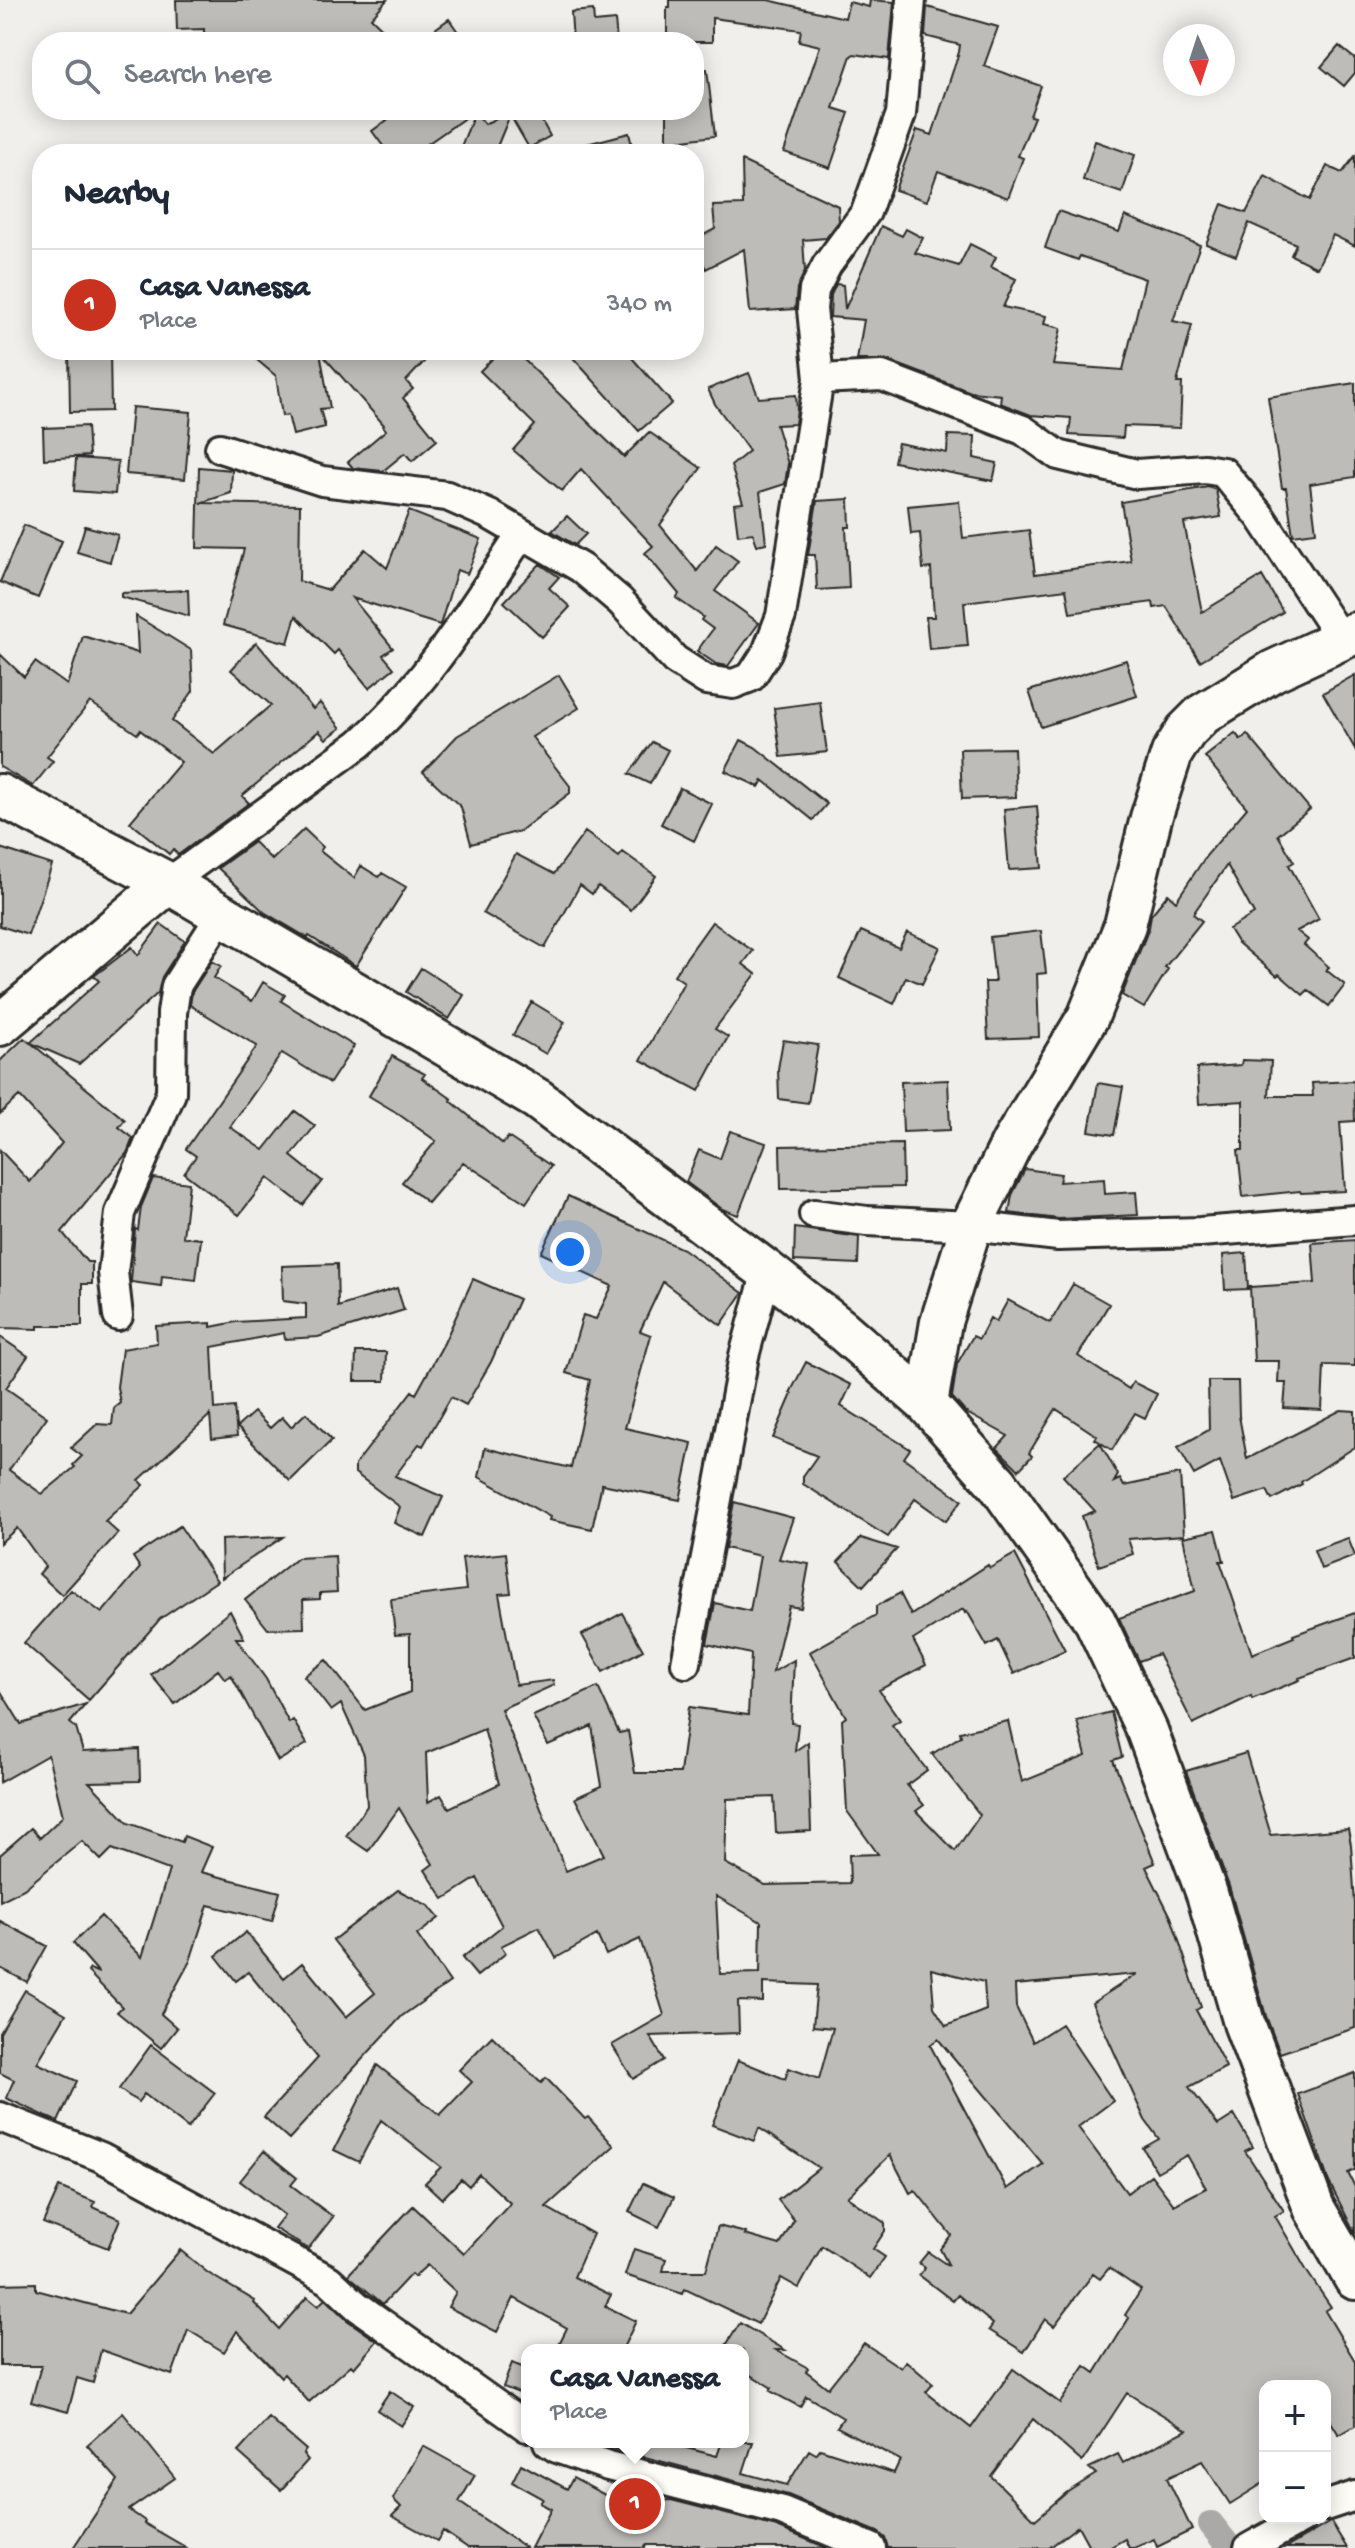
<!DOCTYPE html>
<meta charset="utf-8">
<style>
:root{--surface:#fff;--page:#f2f2f3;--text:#1f2937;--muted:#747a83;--line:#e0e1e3;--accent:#c8321e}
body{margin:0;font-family:"Gochi Hand",sans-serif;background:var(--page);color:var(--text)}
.controls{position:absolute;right:24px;bottom:24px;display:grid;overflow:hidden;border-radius:16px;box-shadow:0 4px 20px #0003}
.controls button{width:72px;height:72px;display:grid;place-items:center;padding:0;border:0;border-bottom:2px solid var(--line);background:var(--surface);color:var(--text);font:40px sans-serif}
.compass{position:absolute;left:1163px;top:24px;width:72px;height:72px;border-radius:50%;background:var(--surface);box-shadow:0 4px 20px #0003;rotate:177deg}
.you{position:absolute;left:570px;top:1252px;width:28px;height:28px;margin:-20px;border:6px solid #fff;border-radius:50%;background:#1a73e8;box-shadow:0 0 0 12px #1a73e833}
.badge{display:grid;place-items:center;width:52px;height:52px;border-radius:50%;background:var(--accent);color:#fff;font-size:26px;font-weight:700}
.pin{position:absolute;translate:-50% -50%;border:4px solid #fff;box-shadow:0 2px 8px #0006}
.popup{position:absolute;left:521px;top:2344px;width:228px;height:104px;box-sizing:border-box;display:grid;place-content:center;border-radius:16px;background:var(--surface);filter:drop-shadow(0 2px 6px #0005);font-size:26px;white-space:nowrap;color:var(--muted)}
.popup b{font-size:30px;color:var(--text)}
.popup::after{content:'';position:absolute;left:50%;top:100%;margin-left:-16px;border:16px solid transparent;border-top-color:var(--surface)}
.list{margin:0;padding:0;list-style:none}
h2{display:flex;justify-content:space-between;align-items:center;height:104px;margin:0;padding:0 32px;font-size:34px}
h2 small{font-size:26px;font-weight:400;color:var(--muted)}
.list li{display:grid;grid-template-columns:52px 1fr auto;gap:24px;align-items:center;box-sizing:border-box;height:112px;padding:0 32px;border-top:2px solid var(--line)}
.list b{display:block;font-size:30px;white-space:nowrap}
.list p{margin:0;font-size:26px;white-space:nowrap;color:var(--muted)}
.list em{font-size:26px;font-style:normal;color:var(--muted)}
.icon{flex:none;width:44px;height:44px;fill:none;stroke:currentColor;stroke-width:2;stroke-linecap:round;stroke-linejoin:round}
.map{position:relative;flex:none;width:1355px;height:2548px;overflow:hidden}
.search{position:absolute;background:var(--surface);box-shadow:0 4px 20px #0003;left:32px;top:32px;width:672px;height:88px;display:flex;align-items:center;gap:20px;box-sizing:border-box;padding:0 28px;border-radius:32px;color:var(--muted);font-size:30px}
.panel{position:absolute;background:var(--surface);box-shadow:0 4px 20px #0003;left:32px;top:144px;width:672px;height:216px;border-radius:32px}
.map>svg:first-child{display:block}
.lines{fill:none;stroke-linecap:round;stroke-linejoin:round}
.canal{stroke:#aaa9a7;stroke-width:26}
.building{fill:#bdbcb8;stroke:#2b2b2b;stroke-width:2;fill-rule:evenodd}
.street-casing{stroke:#2b2b2b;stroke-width:34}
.secondary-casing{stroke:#2b2b2b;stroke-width:46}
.street{stroke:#fdfcf7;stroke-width:28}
.secondary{stroke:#fdfcf7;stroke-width:40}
</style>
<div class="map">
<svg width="1355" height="2548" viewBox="0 0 1355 2548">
<rect width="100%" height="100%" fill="#f0efeb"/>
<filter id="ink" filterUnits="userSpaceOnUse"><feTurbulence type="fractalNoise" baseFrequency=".0125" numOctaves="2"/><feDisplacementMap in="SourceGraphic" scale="16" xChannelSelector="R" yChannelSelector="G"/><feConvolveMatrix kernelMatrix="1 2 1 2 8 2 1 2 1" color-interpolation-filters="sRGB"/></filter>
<g filter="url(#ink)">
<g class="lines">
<path class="canal" d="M1211 2524 1230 2548"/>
</g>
<path class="building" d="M176 0H387L371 18 396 42H204V29L177 30Z
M670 0H768L845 18 849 2 869 7 870 0 894 2 889 59 854 54 851 56 833 108 849 113 830 168 784 152 820 46 799 41 801 30 712 18V42H667V7H670Z
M927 7 998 27 984 66 1041 86 1030 116 1034 117 1018 156 1023 158 1008 198 938 171 927 201 895 190 917 130 932 135 959 52 960 45 925 36Z
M593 10 594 22 615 20 617 42H573L571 12Z
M449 19 465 42H417Z
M1339 46 1355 59V73L1344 86 1321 67Z
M707 69 715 136 667 142V110H694V70Z
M401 110H476L413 154H389L372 131Z
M507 110H536L550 136 529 148 510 115 494 154H458L475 112 485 124 508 112Z
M629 133 634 154H576L575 147Z
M1095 141 1135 155 1122 193 1083 180Z
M1355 156V246L1333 235 1317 268 1291 255 1296 244 1249 223 1236 256 1206 244 1222 204 1246 213 1265 176 1310 200 1327 166 1342 173Z
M742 161 838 206 839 221 826 238 803 240 805 271 797 288 795 309 750 312 744 249 706 269 694 247V240L715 229 713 206 743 205Z
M1058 211 1119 232 1125 216 1200 245 1173 321 1192 325 1177 383H1182L1180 428 1124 426 1123 438 1069 435 1071 418 1031 415 1000 403 1001 395 971 392 887 360H857L864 320 830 317 831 295 836 284 843 285 845 309 881 226 902 236 906 229 923 238 915 253 959 266 970 244 996 257 991 267 1016 279 1003 307 1046 316 1044 324 1061 328 1053 365 1123 370 1145 279 1080 256 1078 260 1045 248Z
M69 350H110L111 411 70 412Z
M245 350H435L406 381 413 389 403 398 437 440 412 461 405 453 383 471 353 468 348 462 386 430 383 426 384 425 320 352 330 408 320 409 325 427 293 435 288 415 282 416 276 376Z
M501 350H514L624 457 649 432 701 468 660 525 697 571 716 545 738 561 715 591 759 623 728 666 716 664 697 651 713 629 701 620 703 617 676 598 679 594 645 553 653 546 581 469 562 491 513 450 535 425 480 371Z
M566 350H625L672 403 639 431Z
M749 373 759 398 796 395 797 410 795 424 776 425 788 464 785 484 760 492 766 543 757 545 753 533 738 535 734 504 743 503 731 466 749 451 715 404 708 389Z
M1355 383V477L1310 484 1316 532 1293 535 1286 488H1282L1268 397Z
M132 407 191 412 185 479 126 474Z
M87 426 89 456 44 459 43 428Z
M948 435 975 436 974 458 997 463 993 481 894 462 898 443 947 453Z
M76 458 118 461 115 494 74 491Z
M199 467 232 470 231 493 200 503 300 505 299 581 329 590 365 549 387 568 409 511 481 539 467 574 457 570 440 625 352 598 393 648 383 655 394 668 369 688 338 650 334 654 296 616 288 643 223 625 244 549 197 548Z
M1208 487 1216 490 1221 517 1184 523 1202 612 1262 576 1283 612 1200 661 1166 606 1154 608 1153 602 1070 613 1066 589 964 602 968 646 929 649 926 617H934L931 568 923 569 920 533 911 534 908 506 959 501 963 538 1029 530 1035 574 1131 561 1121 502Z
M849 499 850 527H846L849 588 817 590 815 555H808L817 501Z
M567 516 586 534 575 545 552 531Z
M24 525 62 541 38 598 0 582Z
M85 526 118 535 110 562 77 552Z
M540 564 559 577 549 588 570 607 542 637 504 602Z
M188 590 189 616 121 597V593Z
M136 616 191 650 193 691 172 721 214 754 271 705 231 670 256 642 313 709 320 703 341 728 326 739 319 731 242 796 249 803 178 855 173 849 169 854 130 822 181 762 140 730 137 734 90 702 47 757 53 761 33 786 0 767V654L24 677 35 662 67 685 83 636 138 653Z
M1126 660 1137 696 1041 727 1029 691Z
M559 675 579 708 532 737 570 786V793L520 831 471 844 461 807 423 772 457 736Z
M1355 675V749L1323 693Z
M820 702 827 752 781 757 774 708Z
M1235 733 1241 740 1247 734 1310 809 1278 835 1294 862 1289 865 1319 919 1297 931 1308 940 1304 945 1329 967 1326 970 1345 985 1329 1006 1308 990 1303 995 1279 974 1277 976 1237 942 1229 929 1254 914 1227 865 1193 914 1202 921 1165 967 1168 969 1144 1008 1122 995 1149 928 1151 915 1168 894 1176 901 1206 856 1247 808 1205 757Z
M741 740 755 747 827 804 813 820 763 780 759 787 725 771Z
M652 742 668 750 650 784 629 774Z
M1014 748 1016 797 962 799 960 749Z
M680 788 712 804 694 841 661 824Z
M1037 806 1042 868 1009 870 1004 809Z
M304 829 323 847 320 851 354 878 361 866 379 877 382 873 406 887 356 966 309 936 308 938 264 912 218 868 254 842 272 860Z
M585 832 619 857 623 852 656 876 631 910 598 886 592 894 580 885 545 948 483 913 516 854 554 874Z
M0 848 52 865 28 935 0 926Z
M712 922 753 951 743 964 756 974 715 1029 728 1037 699 1091 641 1060 684 982 674 975Z
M161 924 185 941 162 977 158 993 79 1064 31 1043 125 1120 119 1127 133 1138 127 1153 62 1232 87 1262H92V1284H82V1326H38V1329L0 1328V1150L30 1182 62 1143 19 1096 0 1114V1061L24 1038 30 1043 99 981 94 976 132 947 138 955Z
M861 931 899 948 907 932 940 947 922 984 906 977 894 1004 839 978Z
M1041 931 1046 973 1037 974 1039 1037 988 1039 985 982H995L990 937Z
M212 961 221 966 214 978 252 1001 263 982 285 995 281 1001 354 1046 330 1083 282 1053 230 1127 264 1150 295 1111 315 1126 291 1156 322 1181 303 1205 268 1178 239 1215 184 1173 196 1156 186 1149 257 1046 190 1005 192 992Z
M421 968 464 995 449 1019 406 992Z
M532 1002 565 1022 546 1054 513 1035Z
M783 1040 818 1045 808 1103 779 1099 778 1069Z
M392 1056 425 1074 422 1078 452 1099 451 1101 503 1144 508 1137 551 1166 526 1203 463 1162 428 1203 402 1182 436 1141 394 1111 369 1096Z
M1242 1060 1271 1061 1269 1096H1313L1312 1083 1354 1081 1355 1121 1340 1122 1345 1191 1301 1193 1300 1191 1243 1197 1238 1150H1243V1101L1199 1104 1197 1068 1241 1065Z
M948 1080 950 1130 903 1132 901 1082Z
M1098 1083 1123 1087 1114 1135 1089 1131Z
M730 1131 766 1143 738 1215 722 1209 686 1182 699 1150 720 1159Z
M902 1144 903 1187 781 1189 780 1146Z
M1025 1169 1061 1174 1059 1182 1104 1179 1105 1194 1136 1192 1138 1215 1059 1219 1009 1213 1012 1195Z
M153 1178 189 1183 183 1237 201 1239 196 1280 162 1276 161 1286 131 1282 135 1229 138 1230 141 1207Z
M568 1196 683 1249 743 1293 721 1325 663 1282 640 1331 651 1335 625 1428 692 1443 680 1500 602 1484 592 1529 549 1520 550 1517 479 1477 485 1448 571 1468 590 1380 566 1373 583 1315 596 1319 612 1286 541 1253Z
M795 1228 859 1237 858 1264 794 1261Z
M1355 1240V1366L1324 1365 1322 1410 1284 1408 1286 1383H1278L1279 1361H1254L1250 1287 1315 1283 1312 1243Z
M1246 1253 1248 1289 1225 1290 1223 1255Z
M337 1264 338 1307 397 1288 404 1310 318 1337 285 1339 284 1333 212 1347 215 1409 234 1407 237 1436 212 1439 210 1415 139 1480 144 1485 105 1521 118 1533 62 1595 39 1574 45 1567 17 1528 0 1543V1337L28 1356 6 1388 47 1417 9 1470 42 1494 75 1467 73 1465 82 1456 71 1448 97 1424 112 1425 114 1408 120 1403 117 1387 122 1349 157 1343 156 1326 211 1323V1327L236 1322 306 1318V1304L283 1301 282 1266Z
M473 1279 519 1299 491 1362 466 1405 451 1397 423 1446 419 1444 395 1476 443 1497 425 1537 394 1523 400 1507 355 1473V1465L412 1391 416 1394 444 1343Z
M1073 1284 1109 1304 1078 1356 1129 1389 1133 1382 1157 1394 1145 1418 1135 1413 1112 1450 1095 1439 1097 1436 1056 1409 1029 1453 1032 1456 1019 1470 997 1448 1008 1436 965 1412 952 1397 957 1364 973 1336 979 1339 990 1318 996 1322 1008 1300 1050 1323Z
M356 1352H386L385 1381H355Z
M806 1362 851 1385 841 1406 910 1449 904 1458 962 1500 946 1521 915 1499 888 1537 803 1484V1476L817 1456 773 1438 792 1394 790 1393Z
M1208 1381H1238L1239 1416 1247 1459 1341 1410 1355 1411V1447L1301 1482 1302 1484 1272 1500 1267 1490 1234 1501 1220 1461 1194 1475 1178 1447 1209 1430Z
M254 1412 270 1428 282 1417 291 1427 306 1413 332 1440 290 1481 237 1427Z
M1100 1443 1118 1475 1114 1482 1120 1479 1124 1486 1180 1474 1184 1535 1128 1539 1133 1554 1099 1566 1082 1516 1095 1511 1063 1476Z
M734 1502 793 1518 779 1559 809 1564 801 1608 789 1606 773 1672 794 1660 791 1723 798 1724 795 1751 808 1742 811 1831 776 1833 774 1797 727 1799 725 1863 765 1885 850 1883 849 1855 878 1854 847 1811 842 1720 846 1717 810 1652 876 1615V1606L900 1593 911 1615 988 1565 990 1568 1015 1554 1065 1650 1014 1674 998 1640 987 1646 967 1611 965 1613 963 1609 913 1640 926 1665 879 1690 900 1720 892 1725 927 1770 907 1785 924 1805 916 1811 955 1851 980 1815 932 1754 961 1736 960 1732 1008 1721 1022 1782 1086 1756 1077 1721 1111 1712 1122 1757 1113 1760 1155 1863 1146 1867 1171 1917 1201 2007 1196 2010 1226 2067 1189 2087 1218 2125 1234 2115 1253 2147 1245 2151 1284 2211 1275 2216 1308 2273 1331 2307 1325 2311 1355 2361V2426L1339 2435 1325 2412V2386H1265V2482L1230 2504 1202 2461 1167 2478 1192 2530 1157 2547 1154 2539 1134 2548H1129L1125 2539 1109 2548H1090L1078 2526 1049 2548H888L885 2538 878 2532 788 2495 596 2444 676 2442 675 2445 717 2456 722 2442H753L743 2473 787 2485 809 2450 816 2454 820 2449 894 2473 900 2460 837 2427 843 2418 806 2396 800 2407 770 2391 772 2388 746 2372 743 2377V2350H723L740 2323 785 2350H776L808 2368 806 2371 828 2388 864 2343 901 2368 906 2361 933 2384 926 2392 971 2428 1013 2369 1060 2403 1085 2366 1095 2373 1129 2318 1125 2315 1141 2290 1109 2268 1100 2279 1093 2274 1054 2326 1045 2319 1024 2352 989 2330 993 2324 958 2295 953 2301 919 2275 925 2268 919 2263 928 2252 949 2266 940 2249 951 2235 915 2190 910 2193 890 2155 847 2197 885 2223V2231L873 2249 885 2257 870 2278 822 2246 799 2288 781 2278 758 2324 685 2289 683 2294 625 2275 634 2249 666 2259 663 2271H706L718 2226 746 2233 745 2235 780 2245 794 2220 778 2200 819 2168 759 2128 754 2141 712 2125 738 2060 785 2079 789 2068 819 2079 833 2028 813 2026 817 1985 763 1983V2002L738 2001 739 2033 650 2036 664 2060 633 2079 612 2045 664 2015 640 1939 606 1955 597 1935 556 1958 539 1927 501 1946 506 1953 477 1976 462 1958 502 1926 477 1878 444 1899 425 1870 433 1864 399 1808 368 1851 346 1836 367 1806 364 1755 341 1704 331 1711 304 1676 326 1660 365 1710 410 1692V1634L395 1635 391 1599 466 1590 462 1558 506 1553 511 1593 499 1594 516 1685 553 1680 554 1685 501 1709 566 1871 604 1855 575 1798 602 1786 592 1726 548 1745 533 1716 598 1687 619 1733 628 1731 635 1773H680L689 1707 748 1715 751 1654 707 1644 715 1603 750 1611 760 1556 725 1548ZM484 1729 499 1784 449 1808 441 1795 428 1802 426 1753ZM716 1896 761 1922 760 1973 720 1974ZM931 1969 984 1982 986 2010 946 2026 934 2007ZM1137 1974 1092 2003 1145 2120 1159 2139 1143 2148 1157 2172 1187 2155 1206 2188 1174 2205 1151 2175 1127 2193 1078 2127 1113 2101 1061 2024 1033 2042 1016 2007 1015 1985ZM938 2039 1043 2164 1007 2189 930 2045ZM1127 2393 1187 2430 1123 2463 1118 2454 1089 2468 1096 2474 1066 2493 1035 2520 991 2476 1033 2419 1082 2462Z
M180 1526 217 1581 160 1619 89 1700 24 1643 71 1590 102 1613 140 1568 133 1557Z
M1216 1530 1224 1561H1220L1252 1654 1294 1637 1293 1635 1355 1613V1658L1299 1678 1300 1680 1252 1699 1251 1696 1193 1724 1158 1654 1139 1661 1119 1618 1195 1591 1183 1537Z
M283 1537 222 1578 221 1540Z
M861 1538 897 1549 863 1586 838 1562Z
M1348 1538 1355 1556 1321 1569 1314 1550Z
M335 1556 337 1592 320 1593V1599L303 1600 304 1628 268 1629 245 1600 297 1558Z
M230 1611 244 1638H236L266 1679 289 1723 293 1720 307 1744 278 1761 231 1675 225 1679 218 1670 175 1704 151 1675Z
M622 1613 643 1650 603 1672 582 1635Z
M0 1690 21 1724 86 1704 70 1723 76 1728 83 1752 139 1749 140 1781 89 1782 128 1823 182 1842 184 1836 212 1847 201 1872 280 1892 272 1921 208 1905 190 1961 161 2014 177 2028 161 2048 117 2012 122 2007 88 1972 90 1969 99 1973 73 1943 101 1916 142 1957 169 1870 112 1849 101 1860 82 1841 24 1889 0 1901V1855L31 1828 40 1838 63 1816 48 1755 0 1782Z
M1246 1753 1271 1835 1348 1829 1351 1845 1355 1904V2028L1280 2053 1266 2016 1229 1886 1186 1771Z
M398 1890 429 1906 439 1918 417 1935 450 1982 402 2016 289 2139 264 2117 318 2058 248 1972 236 1981 216 1956 246 1932 284 1978 302 1963 346 2017 375 1993 333 1940Z
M0 1921 47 1946 27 1982 0 1968Z
M25 1990 66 2014 37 2063 77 2081 58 2122 6 2098 14 2080 0 2073V2033Z
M492 2036 541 2083 546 2078 585 2119 588 2117 614 2146 546 2207 593 2234 574 2277 611 2295 605 2306 636 2321 622 2350H556L567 2328 514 2298 497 2332 448 2307 456 2292 427 2265 414 2277 411 2274 383 2304 348 2275 413 2206 464 2254 508 2206 510 2203 479 2174 469 2186 461 2179 442 2199 425 2183 441 2167 381 2120 359 2162 334 2150 377 2065 440 2115 472 2082 459 2070Z
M151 2045 215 2093 188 2128 144 2094 138 2102 119 2089Z
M1355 2073V2170L1348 2173 1355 2187V2233L1329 2182 1298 2094Z
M264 2151 297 2178 291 2185 333 2217 308 2249 274 2228 284 2215 240 2181Z
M643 2183 674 2197 659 2227 629 2212Z
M59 2187 95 2202 93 2207 120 2219 108 2248 43 2223Z
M180 2250 208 2273 255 2301 254 2303 279 2329 307 2297 318 2306 325 2299 347 2320 377 2341 354 2368 351 2365 309 2402 284 2374 281 2377 237 2331 224 2352 188 2330 172 2375 101 2350 93 2383 77 2378 68 2412 31 2402 41 2366H0V2284L36 2283V2290L126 2314Z
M512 2363 527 2369V2396L503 2387Z
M390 2391 414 2407 401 2426 377 2410Z
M123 2413 175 2478 129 2510 145 2521 144 2523 187 2548H73L118 2480 87 2445Z
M269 2418 306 2450 303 2454 308 2460 281 2490 238 2452Z
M423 2446 475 2475 459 2502 526 2548H468L443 2531 437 2541 392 2516 401 2507 393 2499Z
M521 2464 567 2489 573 2478 620 2503 671 2500 777 2527 827 2548H698L699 2545H646L645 2548H531L551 2509 540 2503 543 2499 512 2482Z
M1331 2522 1347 2548H1286L1330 2522Z"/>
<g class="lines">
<defs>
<path id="street" d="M819 379 882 376 1023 430 1058 455 1137 474 1205 469 1223 472 1260 516 1341 639
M220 448 322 481 447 496 490 515 581 568 620 601 675 660 706 680 733 684 751 677 767 652 781 616 819 379 812 309 814 290 827 265 866 212 901 114 911 0
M168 883 359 744C426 686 472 608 521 535
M814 1214 867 1221 971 1226 1058 1236 1200 1232 1355 1220
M118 1316 113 1272 120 1213 171 1093 172 1013 176 986 222 914
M686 1663 744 1356 767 1271
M0 2117 101 2157 329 2280 357 2306 527 2427
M548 2442 557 2448 608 2466 782 2511 871 2548
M1325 2506 1355 2496
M1249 2548 1303 2518"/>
<path id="secondary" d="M0 795 168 883 537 1099 767 1271 842 1330 927 1404 998 1484 1095 1621 1147 1731 1207 1894 1244 2023 1314 2208 1355 2279
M0 1025 168 883
M927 1404 941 1322 971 1226 1012 1143 1088 1017 1125 925 1151 818 1172 753 1186 731 1203 714 1273 671 1355 633"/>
</defs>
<use href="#street" class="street-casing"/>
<use href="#secondary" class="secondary-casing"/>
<use href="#street" class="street"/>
<use href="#secondary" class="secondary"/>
</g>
</g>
</svg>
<div class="controls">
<button>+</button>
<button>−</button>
</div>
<svg class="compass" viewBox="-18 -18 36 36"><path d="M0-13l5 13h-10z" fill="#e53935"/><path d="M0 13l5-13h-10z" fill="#747a83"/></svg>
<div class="you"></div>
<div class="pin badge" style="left:635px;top:2504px">1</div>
<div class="popup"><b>Casa Vanessa</b>Place</div>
<div class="search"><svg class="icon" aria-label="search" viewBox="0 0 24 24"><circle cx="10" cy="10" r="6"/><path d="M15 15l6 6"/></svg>Search here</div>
<section class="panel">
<h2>Nearby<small></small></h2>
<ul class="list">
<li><span class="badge">1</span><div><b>Casa Vanessa</b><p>Place</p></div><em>340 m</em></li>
</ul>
</section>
</div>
